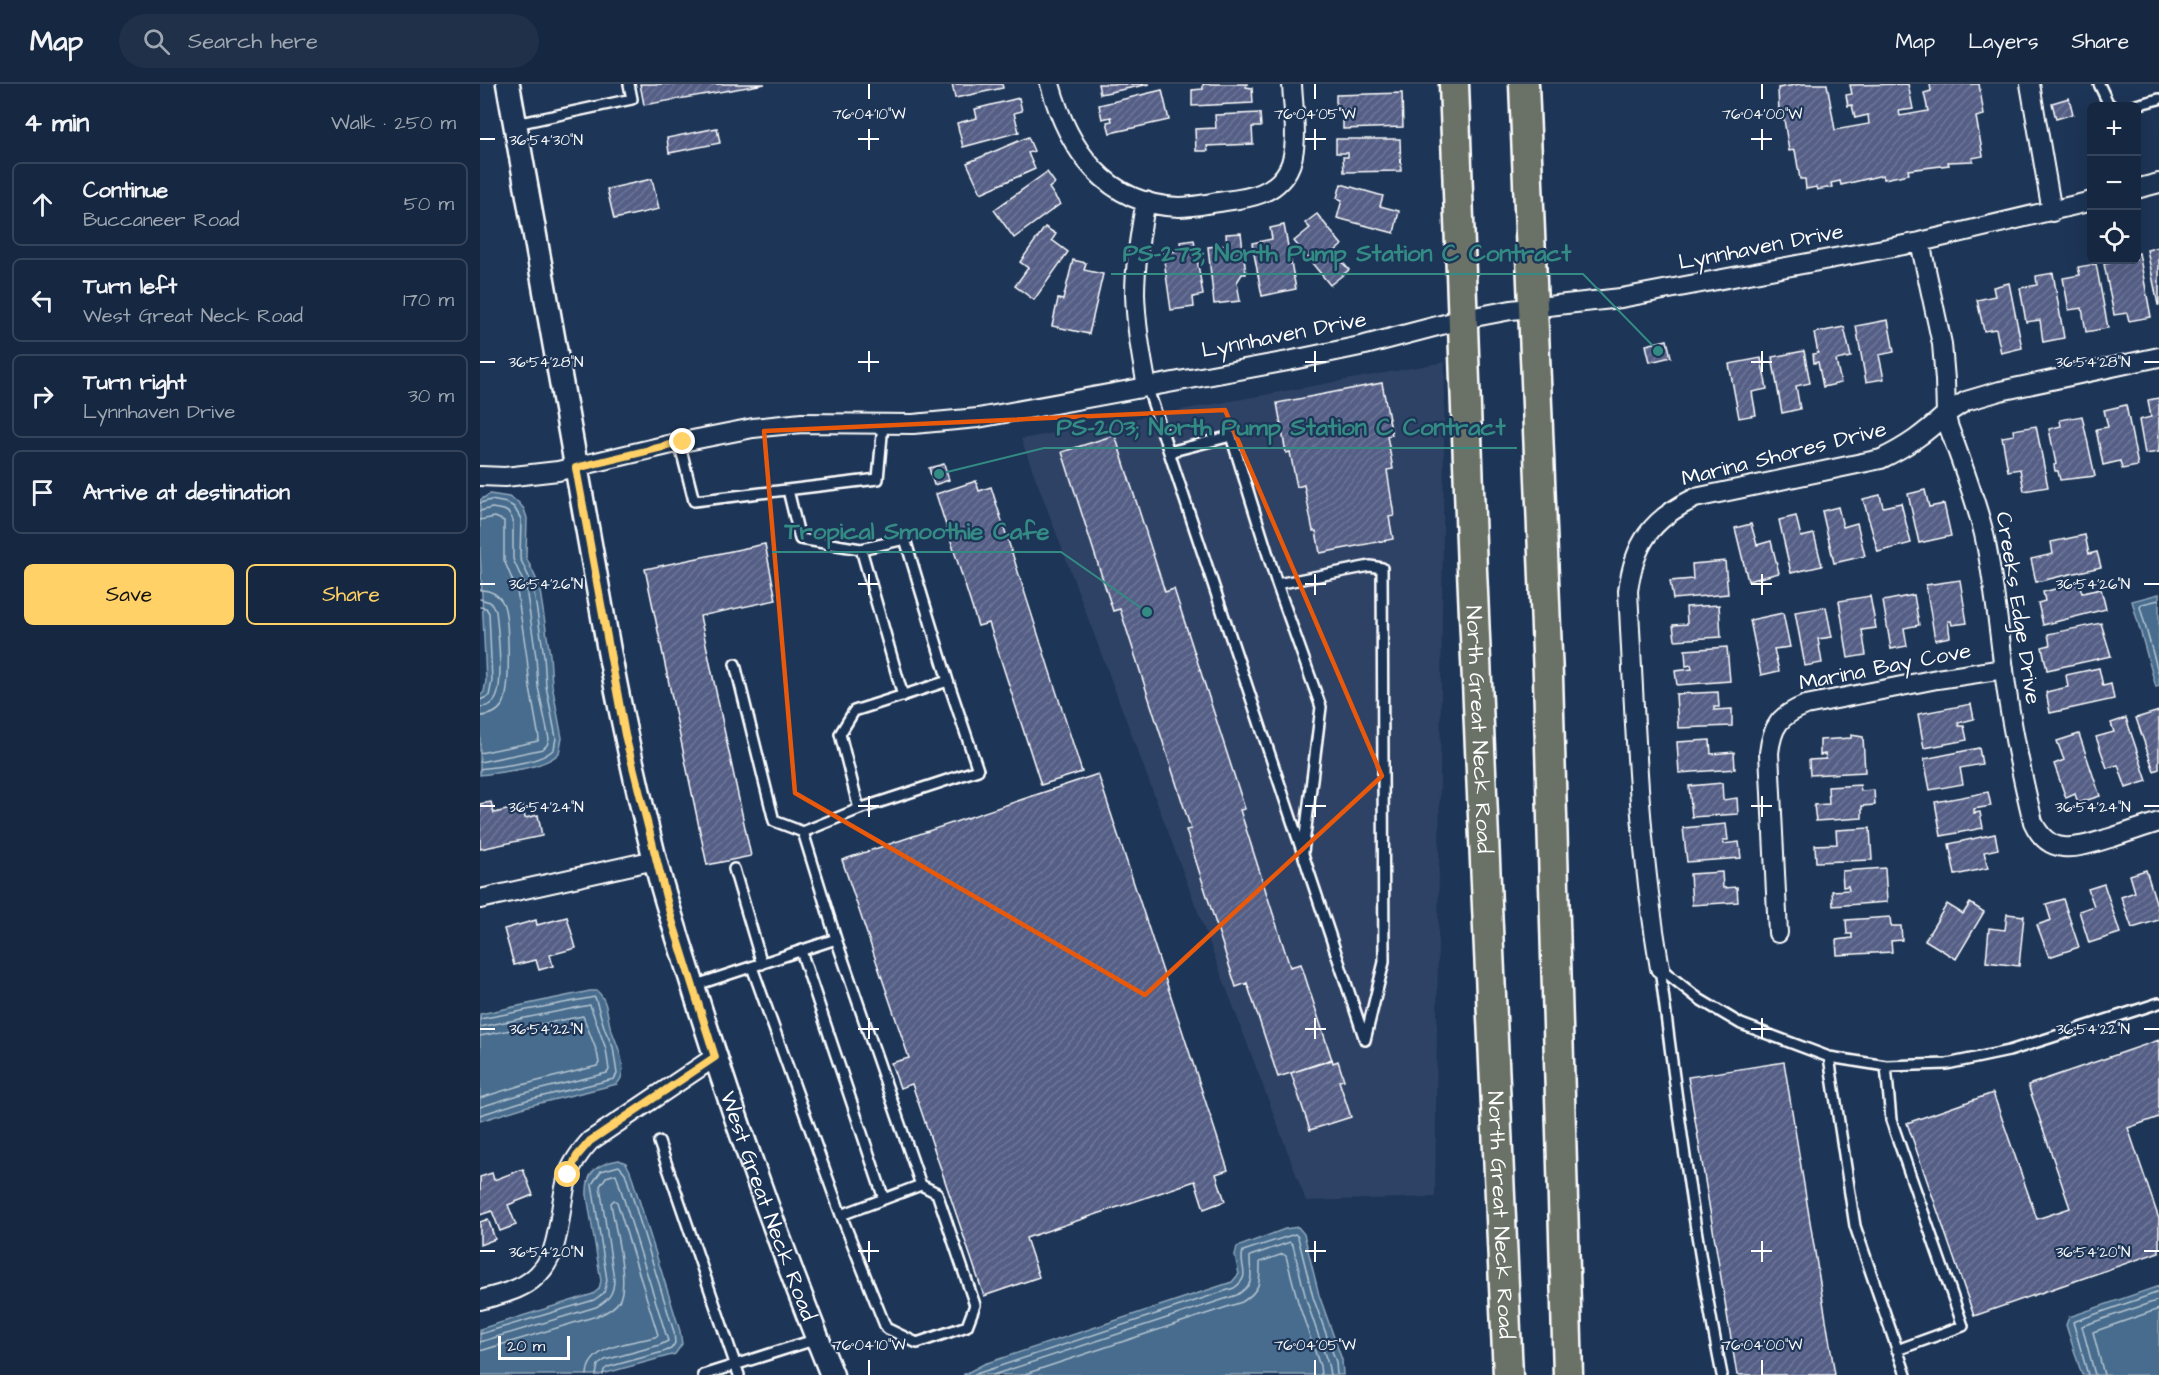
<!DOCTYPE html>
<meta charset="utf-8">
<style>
:root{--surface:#162841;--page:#1f3048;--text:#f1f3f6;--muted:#9ea6b1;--line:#35445a;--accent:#ffd166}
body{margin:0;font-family:"Architects Daughter",sans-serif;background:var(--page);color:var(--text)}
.controls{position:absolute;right:18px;top:18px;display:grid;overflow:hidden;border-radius:9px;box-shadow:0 6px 24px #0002}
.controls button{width:54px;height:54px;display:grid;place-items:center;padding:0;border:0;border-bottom:2px solid var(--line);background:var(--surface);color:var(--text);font:30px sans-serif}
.scale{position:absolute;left:18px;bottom:15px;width:72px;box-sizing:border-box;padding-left:6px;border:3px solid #fff;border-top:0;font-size:16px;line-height:21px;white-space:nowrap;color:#fff;-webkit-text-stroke:4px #1d3557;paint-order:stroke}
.stop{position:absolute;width:18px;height:18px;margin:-14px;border:4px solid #ffd166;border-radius:50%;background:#fff}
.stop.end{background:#ffd166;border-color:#fff;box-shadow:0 2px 6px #0008}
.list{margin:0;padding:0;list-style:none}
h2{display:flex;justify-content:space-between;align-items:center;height:78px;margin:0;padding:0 24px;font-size:26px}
h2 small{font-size:20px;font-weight:400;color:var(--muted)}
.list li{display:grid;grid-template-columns:39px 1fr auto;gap:18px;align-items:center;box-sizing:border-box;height:84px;margin:0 12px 12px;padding:0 12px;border:2px solid var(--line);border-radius:9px}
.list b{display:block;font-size:22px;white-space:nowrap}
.list p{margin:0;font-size:20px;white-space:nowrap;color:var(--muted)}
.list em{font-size:20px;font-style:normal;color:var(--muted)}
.actions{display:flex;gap:12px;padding:18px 24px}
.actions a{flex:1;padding:14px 0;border:2px solid var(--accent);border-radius:9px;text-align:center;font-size:21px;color:var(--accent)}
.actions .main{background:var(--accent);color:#111}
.icon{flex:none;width:33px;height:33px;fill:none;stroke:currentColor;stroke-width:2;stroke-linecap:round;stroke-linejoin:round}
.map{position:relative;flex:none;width:1679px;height:1291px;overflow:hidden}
header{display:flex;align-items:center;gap:36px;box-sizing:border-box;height:84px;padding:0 30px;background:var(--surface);border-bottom:2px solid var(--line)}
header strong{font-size:28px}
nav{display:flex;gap:33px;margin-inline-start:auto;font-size:21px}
.search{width:420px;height:54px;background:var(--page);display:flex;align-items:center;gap:15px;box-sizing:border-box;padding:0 21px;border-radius:33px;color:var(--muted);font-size:22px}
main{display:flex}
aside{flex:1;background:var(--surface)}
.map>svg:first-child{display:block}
.built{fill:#2e4265}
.water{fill:#466c8d;stroke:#90a7bb;stroke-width:1.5}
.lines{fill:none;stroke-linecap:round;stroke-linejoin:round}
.shore{stroke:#b5c4d1;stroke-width:1.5}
.building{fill:url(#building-hatch);stroke:#fff;stroke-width:1.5}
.service-casing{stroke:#fff;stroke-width:14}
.minor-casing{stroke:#fff;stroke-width:22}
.tertiary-casing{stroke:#fff;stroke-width:27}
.primary-casing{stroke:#fff;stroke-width:33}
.service{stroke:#1d3557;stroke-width:9}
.minor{stroke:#1d3557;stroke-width:18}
.tertiary{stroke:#1d3557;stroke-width:22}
.primary{stroke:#6a7166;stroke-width:28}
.route{stroke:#ffd166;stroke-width:8}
.marked{fill:none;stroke:#e8590c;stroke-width:4.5;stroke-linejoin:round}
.ticks{fill:none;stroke:#fff;stroke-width:2}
.labels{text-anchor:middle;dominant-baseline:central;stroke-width:4.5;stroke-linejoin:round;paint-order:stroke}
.street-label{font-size:22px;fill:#fff;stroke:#1d3557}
.ticks-label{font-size:15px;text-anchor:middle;fill:#fff;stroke:#1d3557;stroke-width:4.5;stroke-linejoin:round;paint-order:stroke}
.leader{fill:none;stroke:#338b84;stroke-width:2}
.callout-dot{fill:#338b84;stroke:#1d3557;stroke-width:2}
.callout-label{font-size:24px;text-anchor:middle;font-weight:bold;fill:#338b84;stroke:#1d3557;stroke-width:4.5;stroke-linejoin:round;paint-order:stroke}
</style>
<header>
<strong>Map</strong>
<div class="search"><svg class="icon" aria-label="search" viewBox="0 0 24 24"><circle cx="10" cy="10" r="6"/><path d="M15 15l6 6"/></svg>Search here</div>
<nav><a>Map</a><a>Layers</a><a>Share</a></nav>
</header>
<main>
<aside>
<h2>4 min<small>Walk · 250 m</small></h2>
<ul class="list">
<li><svg class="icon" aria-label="ahead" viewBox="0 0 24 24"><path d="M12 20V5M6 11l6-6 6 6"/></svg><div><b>Continue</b><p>Buccaneer Road</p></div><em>50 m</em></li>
<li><svg class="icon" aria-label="left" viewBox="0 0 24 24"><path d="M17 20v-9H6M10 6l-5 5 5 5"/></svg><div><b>Turn left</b><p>West Great Neck Road</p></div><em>170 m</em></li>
<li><svg class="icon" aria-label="right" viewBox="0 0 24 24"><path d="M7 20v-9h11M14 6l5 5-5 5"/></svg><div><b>Turn right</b><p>Lynnhaven Drive</p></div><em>30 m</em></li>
<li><svg class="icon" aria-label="arrive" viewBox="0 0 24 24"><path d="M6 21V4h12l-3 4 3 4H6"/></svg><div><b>Arrive at destination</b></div></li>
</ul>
<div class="actions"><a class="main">Save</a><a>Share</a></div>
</aside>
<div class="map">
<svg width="1679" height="1291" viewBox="0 0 1679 1291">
<defs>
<pattern id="building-hatch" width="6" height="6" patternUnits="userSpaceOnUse" patternTransform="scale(1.5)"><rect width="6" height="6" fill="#555f86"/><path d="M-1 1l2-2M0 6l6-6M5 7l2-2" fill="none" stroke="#6e7798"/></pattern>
</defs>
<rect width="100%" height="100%" fill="#1d3557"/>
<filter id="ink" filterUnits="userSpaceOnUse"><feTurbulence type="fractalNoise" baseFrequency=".0167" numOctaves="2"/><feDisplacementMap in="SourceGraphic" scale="12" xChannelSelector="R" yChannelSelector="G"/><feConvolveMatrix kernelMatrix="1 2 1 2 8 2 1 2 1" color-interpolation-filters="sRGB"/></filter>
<g filter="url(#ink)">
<path class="built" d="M965 278 955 1113 826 1117 541 355Z"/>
<path class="water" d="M10 410 29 413 38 418 44 425 47 434 46 473 59 501 70 571 72 601 82 654 79 669C64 685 22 688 0 691V612L4 608 6 597 0 467V416Z
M1679 510V602L1676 603 1652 517Z
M110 907H117C127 915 127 930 130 942 135 957 151 986 137 1000L48 1022 0 1037V930Z
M139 1076 146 1079 150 1087 200 1247 202 1260 195 1270 119 1291H0V1245L113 1210 119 1205 121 1197 107 1111C106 1088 116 1080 139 1076Z
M818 1143 824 1150 839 1211 862 1276 863 1291H483L504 1280 752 1198 759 1190 755 1171 757 1163 805 1145Z
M1679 1202V1291H1602L1586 1241 1589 1233Z"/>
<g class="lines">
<path class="shore" d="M0 419 11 416 27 419 34 423 41 435 40 474 53 502 64 572 66 602 76 654 74 665C60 680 19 682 0 685
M0 427 12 424 24 426 29 429 33 436V475L46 504 56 573 58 603 69 655 67 661 63 665 0 678
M0 436 15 433 24 437V476L37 507 47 574 50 604 59 654 58 657 0 669
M0 506C10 506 18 510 23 519 29 532 31 607 23 620 18 628 10 632 0 632
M0 515 10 518 16 527C18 546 24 599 16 614 13 621 7 623 0 623
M1679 516 1662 520 1660 523 1679 591
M0 523 6 524 9 529 12 597 9 612 0 616
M0 935 115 913 125 946 133 963 137 990 134 995 47 1016 0 1031
M0 943 110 921 126 965 129 986 127 989 45 1009 0 1023
M0 952 103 932 117 968 119 979 117 982 42 1001 0 1014
M0 1250 114 1216 124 1209 127 1196 112 1100 121 1087 139 1082 145 1089 194 1248 195 1259 191 1265 183 1268 128 1283 124 1286 123 1291
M0 1258 116 1223C129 1216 134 1209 134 1195L120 1102 126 1093 136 1090 188 1257 180 1261 125 1276 118 1281 116 1291
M0 1267 120 1231C127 1228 135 1223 139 1217 150 1198 134 1142 131 1119L134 1116 137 1118 178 1251 175 1253C152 1259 108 1261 107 1291
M493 1291 754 1204C773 1191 758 1183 763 1167L815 1150 818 1153 833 1213 856 1278 857 1291
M513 1291 757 1211C778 1198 769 1190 770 1172L810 1158 813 1161 826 1215 848 1280 850 1291
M542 1291 762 1218C781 1206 780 1198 780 1178L803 1170 806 1172 818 1218 840 1282 841 1291
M1608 1291 1593 1238 1679 1208
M1615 1291 1602 1242 1679 1216
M1624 1291 1613 1248 1679 1225"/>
</g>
<path class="building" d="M160 0H285L164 21Z
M472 0H522L523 4 475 14Z
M618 0H670L620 10Z
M723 0H769H766V3L772 4 773 19 712 22V6L723 5Z
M1321 0H1347L1355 46 1389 40 1388 31 1375 34 1372 21 1368 22 1366 11 1372 10 1370 1 1428 0 1433 25 1419 27 1420 32 1448 27 1444 9 1451 7 1450 0H1499L1504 31 1496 33 1503 72 1492 74 1493 77 1468 78 1469 81 1428 86 1429 90 1404 95 1403 91 1361 101 1360 97 1351 99 1352 103 1337 106 1336 103 1326 105 1325 95H1320L1315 66 1309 67 1303 29H1299L1298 4Z
M682 6 689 36 630 49 627 38 632 37 631 33 622 35 619 21Z
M922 9 923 43 863 45V30L870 29V26H856V11Z
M539 14 542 27 534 29 539 48 483 63 477 39 497 34 495 25Z
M1589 14 1593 30 1576 35 1572 19Z
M780 29 781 43H772L773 60 727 62 728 67H716L715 45 736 44 735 31Z
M237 44 240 59 189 69 187 54Z
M548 53 554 67 548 69 555 85 501 109 487 79Z
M856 55H920L921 87 864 88 863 73H868V69H856Z
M567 88 575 99 569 104 580 120 534 154 514 126Z
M172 95 179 125 134 135 127 105Z
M861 100 903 112 900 122 919 127 914 149 857 134 862 116 857 114Z
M837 130 862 161 854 168 869 186 850 201 814 157 830 144 825 139Z
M804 141 816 205 782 212 772 159 792 155 790 144Z
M565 143 576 150 572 156 588 168 554 216 535 202 548 184 540 178Z
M761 149 766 190H762L757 198 760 217 734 220 728 163 747 161 746 150Z
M714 156 723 211 713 213 714 223 691 226 683 169 702 166 700 158Z
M1679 163V221H1678L1667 166Z
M1659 169 1671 233 1649 237 1647 229 1634 231 1624 180 1643 176H1656V170Z
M593 176 606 179 604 186 623 190 609 250 572 242 578 215 583 216Z
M1616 180 1628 244 1606 248 1602 224 1589 226 1583 194 1600 191 1598 183Z
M1573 189 1584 254 1563 258 1560 236 1546 238 1540 204 1557 201 1556 192Z
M1529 199 1542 264 1521 269 1516 245 1504 247 1497 216 1515 212 1513 203Z
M1408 236 1414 268 1399 271 1404 295 1386 298 1376 242Z
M1364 243 1371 273 1356 276 1361 299 1343 303 1338 278 1334 279 1333 270 1338 269 1334 249Z
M1187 256 1191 273 1170 278 1166 261Z
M1324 267 1330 299 1316 302 1320 325 1302 329 1292 273Z
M1281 274 1287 305 1272 308 1276 331 1259 334 1249 280Z
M902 299 912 351 907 352 913 385 907 386 914 432 909 433 913 455 840 469 836 447H833L824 401 817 403 810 368 806 369 797 319Z
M1679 314V368L1665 370 1659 336 1671 333 1668 316Z
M1646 321 1658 382 1642 385 1640 377 1623 381 1616 345 1628 343 1624 326Z
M1602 332 1615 392 1580 396 1578 387H1575L1574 381 1576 380 1569 345 1581 342 1580 336Z
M1556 342 1568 403 1544 407 1540 385 1528 387 1522 353 1534 351 1533 346Z
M635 351 685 508 694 505 765 725 760 726 810 883 821 880 852 976 798 993 767 899 756 903 706 746 711 745 640 525 633 527 582 368Z
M464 380 469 396 454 401 449 384Z
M496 397 499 407 511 403 602 688 561 701 509 539 498 542 456 410Z
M1445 406 1449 423 1464 420 1471 452 1439 459 1428 410Z
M1400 411 1403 423 1421 419 1431 459 1398 468 1383 415Z
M1358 423 1363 443 1377 439 1385 472 1354 479 1342 427Z
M1316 432 1321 453 1334 450 1342 482 1311 489 1299 436Z
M1271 440 1277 461 1291 457 1299 489 1268 497 1255 444Z
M1605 451 1609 470 1617 468 1621 483 1556 498 1551 475 1573 470 1571 458Z
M285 460 296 516 220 532 271 772 227 781 165 485Z
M1245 477 1248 510 1193 515 1190 497 1213 495 1212 480Z
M1480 496 1487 539 1472 541 1471 537H1468L1470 553 1455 556 1446 501Z
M1599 499 1602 509 1621 505 1626 525 1563 541 1558 519 1565 517 1563 508Z
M1434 511 1439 541 1424 544 1427 562 1411 565 1403 517Z
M1390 512 1396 544 1382 546 1386 571 1368 574 1359 517Z
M1239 521 1241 553 1195 556 1193 541 1207 540 1206 523Z
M1346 523 1352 553 1338 555 1342 579 1325 582 1315 528Z
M1303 529 1310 563 1294 565 1299 587 1281 591 1270 536Z
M1621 539 1631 572 1567 586 1562 563 1570 561 1568 550Z
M1247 563 1250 597 1197 601 1195 587 1212 585 1211 581 1206 582 1205 566Z
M1619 584 1623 602 1631 600 1634 615 1570 629 1566 608 1588 603 1586 591Z
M1238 608 1239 623H1234V626L1252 625V642L1198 644 1196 610Z
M1491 620 1494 635 1478 639 1479 642H1484L1487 656 1444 664 1438 630Z
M1679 627V685L1674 687 1656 634Z
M1646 634 1667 697 1646 704 1638 681 1627 684 1616 653 1634 648 1631 639Z
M1599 650 1620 712 1598 719 1595 710 1586 714 1574 680 1584 676 1577 657Z
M1371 651 1383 653 1385 688 1330 691 1329 676 1346 675 1345 670 1340 671V656L1371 654Z
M1230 656 1231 670 1254 668 1255 685 1199 689 1197 658Z
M1499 664 1502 680 1480 684 1483 700 1450 706 1444 675Z
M618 690 748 1086 736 1090 745 1117 724 1125 715 1097 546 1154 559 1193 504 1212 432 1000 420 1004 411 979 429 974 362 776Z
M1242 699 1243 716 1257 714 1258 730 1212 733 1209 702Z
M1380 701 1381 707 1394 706 1395 721 1382 722V734L1336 737 1334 721 1349 720 1348 703Z
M1508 708 1511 722 1494 725V729L1500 728 1503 744 1461 752 1455 718Z
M11 718 14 729 43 722 45 734 58 731 62 752 0 765V720Z
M1246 740 1248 756H1243V760L1259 758 1261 774 1207 778 1203 744Z
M1390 744 1392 776 1336 778 1335 761 1357 760 1356 746Z
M1515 750 1518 765 1504 768 1508 784 1475 791 1469 760Z
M1405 784 1407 818 1353 822 1352 807 1369 806 1368 802 1363 803 1362 787Z
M1666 786 1679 828V836L1652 844 1641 813 1655 808 1650 791Z
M1242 788 1243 804 1257 803 1258 818 1212 821 1210 790Z
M1624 800 1640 849 1609 859 1599 827 1614 822 1608 805Z
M1583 815 1599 863 1569 873 1557 841 1571 836 1566 820Z
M1490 819 1504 828 1476 875 1445 856 1467 820 1483 830Z
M1527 830 1544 832 1539 882 1506 878 1509 844 1525 846Z
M87 833 96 864 70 871 73 882 59 886 56 876 34 881 24 845 56 836 57 841Z
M1410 833 1411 842H1421L1422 856 1411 857 1412 868 1357 871 1356 856 1372 854V850H1367L1366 836Z
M1679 956V1033L1648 1044 1679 1135V1168L1494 1232 1427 1039 1513 1009 1557 1135 1590 1124 1548 1001Z
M852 975 853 979 858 977 864 996 859 997 871 1033 830 1046 811 989Z
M1304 978 1355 1291H1257L1208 993Z
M43 1085 53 1111 28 1121 36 1141 20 1147 12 1127 0 1131V1093L12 1089 14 1096Z
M8 1135 15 1155 0 1161V1138Z"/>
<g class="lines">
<defs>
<path id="service" d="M1619 0 1628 19 1632 22
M1652 22 1679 15
M36 40 152 15 149 0
M667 302 885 956 904 878 902 484 890 482 797 500 751 352 689 368
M199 358 214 417 398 395 403 340
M308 406 320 455 381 465 425 455 468 597 374 627 360 650 379 725
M381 465 423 612
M797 500 841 623 823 768
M255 580 294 737 323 748
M254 785 282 880
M356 855 441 1101 404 1115
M272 883 361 1131 404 1115 321 867
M1180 884 1219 915 1261 940 1349 973 1406 982 1467 980 1529 967 1679 919
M1180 884C1197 1020 1215 1156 1242 1291
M213 902 356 855 323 748 379 725 498 686 468 597
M1349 973 1375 1142 1426 1291
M1406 982 1411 1036 1483 1242 1417 1266
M179 1058 259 1291
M361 1131 406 1244 437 1259 487 1242 495 1221 457 1109 441 1101
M223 1291 337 1255"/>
<path id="minor" d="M570 0C588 65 626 121 699 123 714 123 730 119 745 117 770 114 795 110 808 86 820 64 813 25 812 0
M1550 0 1572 128
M1656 105 1679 99
M666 117C660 148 655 179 655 210 656 241 661 272 667 302
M1679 273 1520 307 1486 317 1466 330 1468 341C1481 377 1495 413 1504 450 1514 495 1518 540 1524 586 1530 637 1541 688 1553 738 1570 775 1599 763 1630 754 1646 749 1663 743 1679 738
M0 392 25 393 78 387 192 360 273 344 322 339 433 340 498 334 808 277 885 261 984 235 1031 226 1141 214 1440 158 1612 117
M0 815 175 776
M1298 849 1289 669C1292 642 1300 631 1326 621L1457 595 1524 585
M1180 884C1158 759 1155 633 1148 507 1154 460 1171 435 1215 414L1401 375C1428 362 1444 350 1466 330L1465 296 1462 260 1440 158
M0 1216C12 1213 24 1210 36 1205 86 1184 75 1133 88 1092 92 1078 101 1067 110 1057L235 973"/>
<g id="tertiary">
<path id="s1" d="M28 0 130 572C143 640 158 709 175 776 186 819 200 860 213 902 254 1034 300 1163 352 1291"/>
</g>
<g id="primary">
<path id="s2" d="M974 0 992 486 1028 1291"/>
<path d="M1044 0 1068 593 1088 1291"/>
</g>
</defs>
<use href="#service" class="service-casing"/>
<use href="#minor" class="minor-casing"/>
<use href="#tertiary" class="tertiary-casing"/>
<use href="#primary" class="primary-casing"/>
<use href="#service" class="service"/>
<use href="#minor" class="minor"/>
<use href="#tertiary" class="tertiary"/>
<use href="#primary" class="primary"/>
</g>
</g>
<g class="lines" filter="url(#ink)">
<path class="route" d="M88 1091 97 1072 110 1057 235 973 191 833 145 651 96 384 203 358"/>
</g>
<path class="marked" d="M745 326 902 692 665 911 315 709 284 347Z"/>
<path class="ticks" d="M389 0V15M835 0V15M1282 0V15M389 45V66M835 45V66M1282 45V66M0 55H15M378 55H399M825 55H846M1271 55H1292M389 267V288M835 267V288M1282 267V288M0 278H15M378 278H399M825 278H846M1271 278H1292M1664 278H1679M389 490V511M835 490V511M1282 490V511M0 500H15M378 500H399M825 500H846M1271 500H1292M1664 500H1679M389 712V733M835 712V733M1282 712V733M0 722H15M378 722H399M825 722H846M1271 722H1292M1664 722H1679M389 934V955M835 934V955M1282 934V955M0 945H15M378 945H399M825 945H846M1271 945H1292M1664 945H1679M389 1157V1178M835 1157V1178M1282 1157V1178M0 1167H15M378 1167H399M825 1167H846M1271 1167H1292M1664 1167H1679M389 1276V1291M835 1276V1291M1282 1276V1291"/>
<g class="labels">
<g class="street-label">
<text transform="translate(1281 163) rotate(-11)">Lynnhaven Drive</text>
<text transform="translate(804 251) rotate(-11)">Lynnhaven Drive</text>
<text transform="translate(1304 370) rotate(-14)">Marina Shores Drive</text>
<text transform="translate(1538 524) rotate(81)">Creeks Edge Drive</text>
<text transform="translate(1405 583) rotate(-11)">Marina Bay Cove</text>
<text stroke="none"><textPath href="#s2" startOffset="646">North Great Neck Road</textPath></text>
<text stroke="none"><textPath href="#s1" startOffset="1154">West Great Neck Road</textPath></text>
<text stroke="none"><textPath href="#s2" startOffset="1132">North Great Neck Road</textPath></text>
</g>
</g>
<g class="ticks-label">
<text x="389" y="35">76°04'10"W</text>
<text x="835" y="35">76°04'05"W</text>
<text x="1282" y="35">76°04'00"W</text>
<text x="66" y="61">36°54'30"N</text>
<text x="66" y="283">36°54'28"N</text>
<text x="1613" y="283">36°54'28"N</text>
<text x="66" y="505">36°54'26"N</text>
<text x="1613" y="505">36°54'26"N</text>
<text x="66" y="728">36°54'24"N</text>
<text x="1613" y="728">36°54'24"N</text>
<text x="66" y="950">36°54'22"N</text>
<text x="1613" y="950">36°54'22"N</text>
<text x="66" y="1173">36°54'20"N</text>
<text x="1613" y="1173">36°54'20"N</text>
<text x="389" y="1266">76°04'10"W</text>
<text x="835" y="1266">76°04'05"W</text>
<text x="1282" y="1266">76°04'00"W</text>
</g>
<path class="leader" d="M1178 267L1103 190H631M459 390L564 364H1037M667 528L581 468H292"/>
<g class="callout-dot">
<circle cx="1178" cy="267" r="6"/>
<circle cx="459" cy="390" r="6"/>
<circle cx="667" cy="528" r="6"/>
</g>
<g class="callout-label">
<text x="867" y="177">PS-273; North Pump Station C Contract</text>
<text x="801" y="351">PS-203; North Pump Station C Contract</text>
<text x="437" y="455">Tropical Smoothie Cafe</text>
</g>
</svg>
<div class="controls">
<button>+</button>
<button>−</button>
<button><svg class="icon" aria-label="locate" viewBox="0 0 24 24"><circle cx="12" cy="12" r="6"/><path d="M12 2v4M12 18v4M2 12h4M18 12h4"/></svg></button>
</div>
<div class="scale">20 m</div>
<div class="stop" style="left:88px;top:1091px"></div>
<div class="stop end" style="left:203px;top:358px"></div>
</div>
</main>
